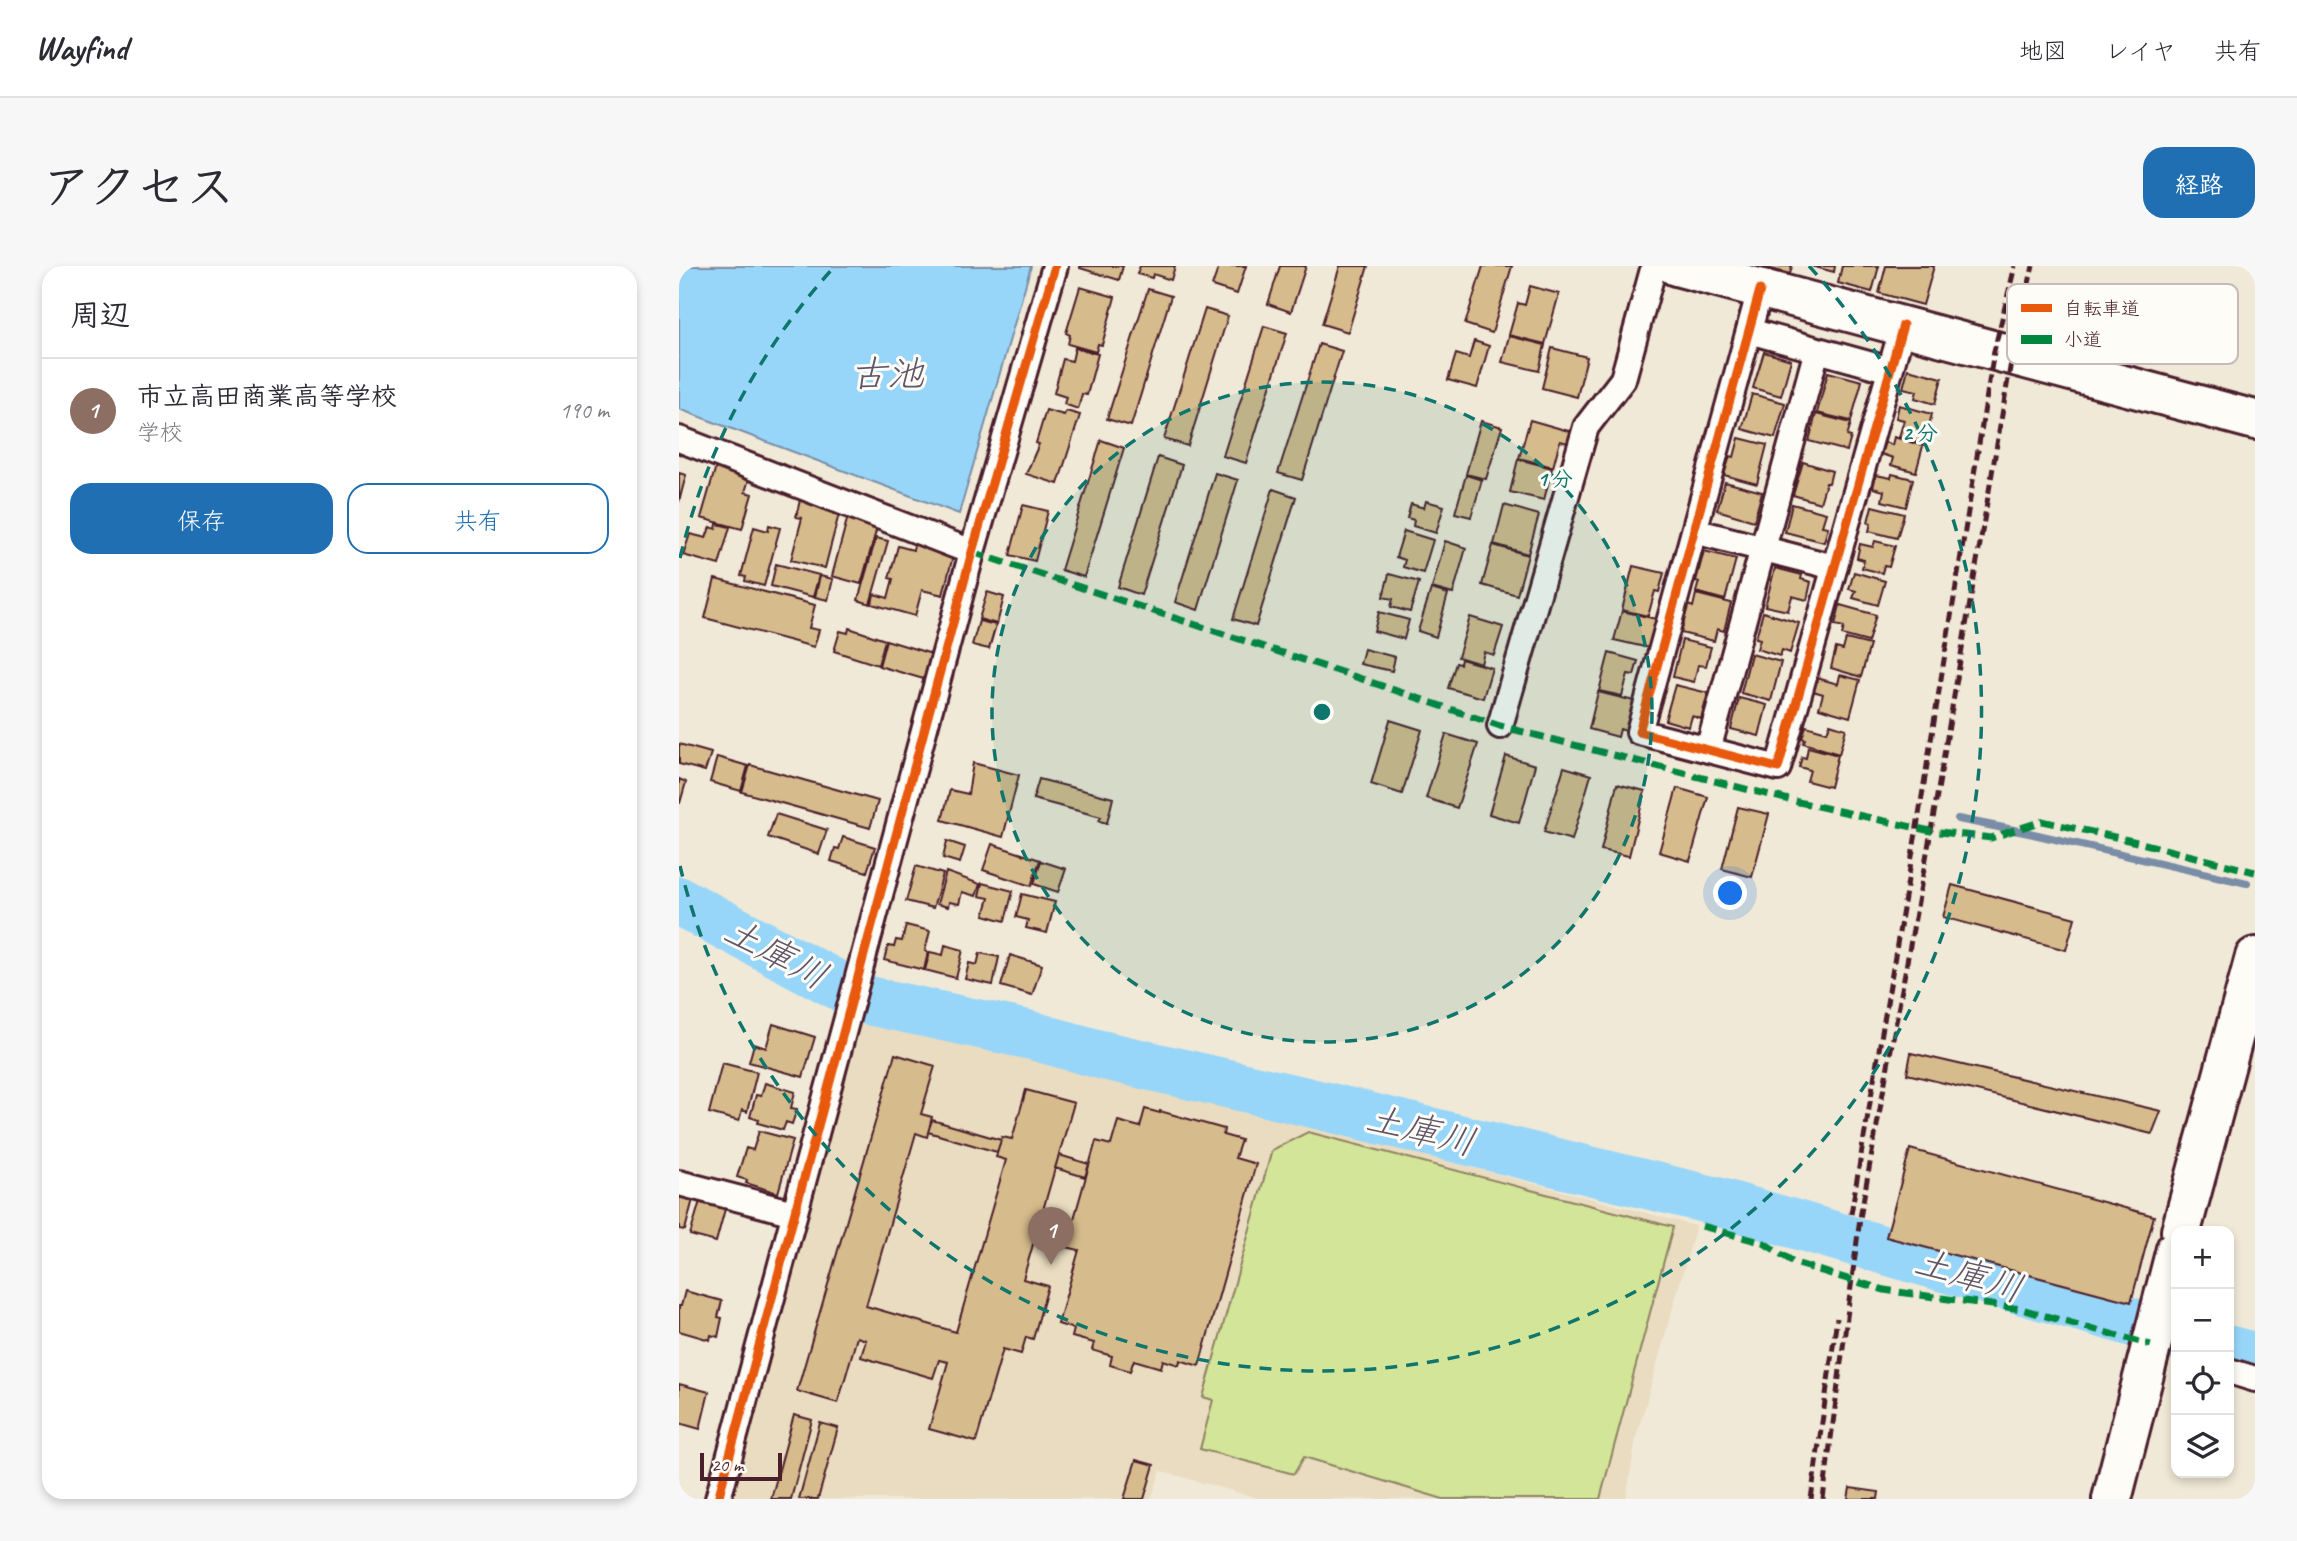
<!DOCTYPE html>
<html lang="ja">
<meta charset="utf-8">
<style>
:root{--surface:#fff;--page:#f7f7f7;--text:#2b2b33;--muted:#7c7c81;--line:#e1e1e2;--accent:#1f6fb2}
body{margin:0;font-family:Caveat,"Klee One",sans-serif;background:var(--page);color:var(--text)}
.controls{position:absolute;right:21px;bottom:21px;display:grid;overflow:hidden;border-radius:14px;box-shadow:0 4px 10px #0003}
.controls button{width:63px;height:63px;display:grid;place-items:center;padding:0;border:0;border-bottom:2px solid var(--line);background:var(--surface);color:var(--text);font:35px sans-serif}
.scale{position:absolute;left:21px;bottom:18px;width:82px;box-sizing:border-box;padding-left:7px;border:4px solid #4a1f2b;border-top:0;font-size:19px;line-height:24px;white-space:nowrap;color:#4a1f2b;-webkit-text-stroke:5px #fdfcf7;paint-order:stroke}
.you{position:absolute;left:1052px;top:628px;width:24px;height:24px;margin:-18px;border:5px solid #fff;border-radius:50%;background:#1a73e8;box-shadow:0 0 0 10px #1a73e833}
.badge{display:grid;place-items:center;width:46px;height:46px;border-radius:50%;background:var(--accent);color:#fff;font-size:23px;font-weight:700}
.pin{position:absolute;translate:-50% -58px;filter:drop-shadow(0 2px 4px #0008)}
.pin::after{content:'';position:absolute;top:37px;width:24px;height:21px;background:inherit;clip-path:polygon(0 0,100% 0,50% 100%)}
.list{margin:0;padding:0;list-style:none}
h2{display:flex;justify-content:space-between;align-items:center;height:91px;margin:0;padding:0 28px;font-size:30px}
h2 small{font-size:23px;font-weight:400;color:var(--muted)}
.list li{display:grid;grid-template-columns:46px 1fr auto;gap:21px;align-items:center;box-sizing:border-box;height:105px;padding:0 28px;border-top:2px solid var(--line)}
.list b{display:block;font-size:26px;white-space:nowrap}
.list p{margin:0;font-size:23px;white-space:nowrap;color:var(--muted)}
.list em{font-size:23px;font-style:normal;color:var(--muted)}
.actions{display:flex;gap:14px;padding:21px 28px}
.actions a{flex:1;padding:16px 0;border:2px solid var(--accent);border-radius:21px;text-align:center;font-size:24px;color:var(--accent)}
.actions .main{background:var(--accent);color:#fff}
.icon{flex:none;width:38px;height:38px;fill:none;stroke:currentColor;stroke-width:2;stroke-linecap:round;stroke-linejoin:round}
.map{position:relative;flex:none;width:1576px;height:1233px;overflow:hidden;border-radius:21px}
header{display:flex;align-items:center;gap:42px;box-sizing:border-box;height:98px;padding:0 35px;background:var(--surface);border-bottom:2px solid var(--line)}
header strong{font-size:33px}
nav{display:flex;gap:38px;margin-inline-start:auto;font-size:24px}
.intro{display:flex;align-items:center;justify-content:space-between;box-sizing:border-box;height:168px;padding:0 42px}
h1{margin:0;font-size:49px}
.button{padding:18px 32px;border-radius:21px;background:var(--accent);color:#fff;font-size:24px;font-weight:700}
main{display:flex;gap:42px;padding:0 42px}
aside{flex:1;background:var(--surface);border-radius:21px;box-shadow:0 4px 10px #0003}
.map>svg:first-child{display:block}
.built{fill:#e9dcc0;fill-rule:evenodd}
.green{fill:#d3e599;stroke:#8e8262;stroke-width:2}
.water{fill:#98d6f9;stroke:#798da7;stroke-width:2}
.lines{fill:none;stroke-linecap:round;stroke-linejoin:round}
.stream{stroke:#798da7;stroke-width:8}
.river{stroke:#98d6f9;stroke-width:49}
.building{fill:#d6bc8c;stroke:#4a1f2b;stroke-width:2}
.street-casing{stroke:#4a1f2b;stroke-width:30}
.primary-casing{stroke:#4a1f2b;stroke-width:44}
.street{stroke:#fdfcf7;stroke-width:24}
.primary{stroke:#fdfcf7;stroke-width:38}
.rail{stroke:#4a1f2b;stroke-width:5;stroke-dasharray:10 5;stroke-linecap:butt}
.quiet{stroke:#00873e;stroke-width:7;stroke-dasharray:14 7;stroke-linecap:butt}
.cycleway-casing{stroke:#fdfcf7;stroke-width:13}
.cycleway{stroke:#e8590c;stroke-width:9}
.ring{fill:none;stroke:#0f766e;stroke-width:3.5;stroke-dasharray:12 9}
.labels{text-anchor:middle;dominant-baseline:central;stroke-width:6;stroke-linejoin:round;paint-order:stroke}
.water-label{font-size:37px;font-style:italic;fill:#615669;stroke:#fdfcf7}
.key{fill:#fdfcf7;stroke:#c7baba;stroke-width:2}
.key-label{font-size:19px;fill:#4a1f2b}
.centre{fill:#0f766e;stroke:#fdfcf7;stroke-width:3.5}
.ring-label{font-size:21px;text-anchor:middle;font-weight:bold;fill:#0f766e;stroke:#fdfcf7;stroke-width:6;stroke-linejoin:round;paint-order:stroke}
</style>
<header>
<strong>Wayfind</strong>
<nav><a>地図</a><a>レイヤ</a><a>共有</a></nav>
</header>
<div class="intro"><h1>アクセス</h1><a class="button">経路</a></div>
<main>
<aside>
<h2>周辺<small></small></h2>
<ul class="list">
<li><span class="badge" style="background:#8d6e63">1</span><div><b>市立高田商業高等学校</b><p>学校</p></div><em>190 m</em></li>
</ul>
<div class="actions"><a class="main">保存</a><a>共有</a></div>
</aside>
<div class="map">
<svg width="1576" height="1233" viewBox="0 0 1576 1233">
<rect width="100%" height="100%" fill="#f1e9d7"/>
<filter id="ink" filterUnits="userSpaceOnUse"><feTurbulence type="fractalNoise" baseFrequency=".0143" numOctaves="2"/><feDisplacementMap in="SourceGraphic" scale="14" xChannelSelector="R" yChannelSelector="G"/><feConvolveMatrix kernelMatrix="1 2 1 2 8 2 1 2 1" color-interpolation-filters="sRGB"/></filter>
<g filter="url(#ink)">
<path class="built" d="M184 743 1017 960 957 1172 947 1233H921L993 961 629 866 524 1131 534 1133 618 1199 624 1191 764 1233H582L482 1205 472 1233H465L475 1199 457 1194 445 1233H139L159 1162 141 1157 120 1233H112L133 1154 115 1149 92 1233H48ZM216 788 256 800 242 848 253 851V854L322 874 323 871 333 873 347 824 395 838 380 889 410 898 417 875 432 879 439 855 461 861 466 843 481 847 482 845 545 863 544 869 561 874 556 892 577 899 519 1099 501 1094 500 1099 484 1094 481 1101 455 1094 451 1105 431 1100 433 1090 413 1084 415 1077 393 1071 395 1063 379 1058 400 984 387 980 406 911 376 902 344 1013 369 1021 354 1072 347 1071 324 1083 297 1176 250 1162 269 1096 260 1094 254 1112 182 1091 187 1074 178 1071 159 1136 119 1125Z
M249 866 318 886 317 891 327 894 277 1066 187 1040 237 867 247 870Z"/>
<path class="green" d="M629 866 994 961 921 1233H764L625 1191 615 1208 521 1183 534 1134 524 1131 593 884Z"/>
<path class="water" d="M0 0H352L280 248 0 143Z"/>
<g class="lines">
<path class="stream" d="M1279 553 1350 567 1568 617"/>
<path class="river" d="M0 635 187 734 351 769 423 789 620 834 1036 935 1497 1069
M1550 1084 1576 1091"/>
</g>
<path class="building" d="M401 0H444L440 14 401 2Z
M461 0H496L492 14 474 8 473 12 458 8Z
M540 0H567L558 28 533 20Z
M601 0H627L612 46 589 38Z
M661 0H689L669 66 643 58Z
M804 0H833L813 67 786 58Z
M1081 0H1113L1111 8Z
M1132 0H1156L1155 6Z
M1163 0H1200L1193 26 1159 17Z
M1207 0H1255L1244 39 1200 27Z
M851 20 880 28 866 78 830 69 839 37 846 39Z
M401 21 436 31 423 79 419 78 417 86 389 78 391 69 387 67Z
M469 23 492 30 452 160 428 153Z
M526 43 549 50 509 180 485 173Z
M585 60 608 67 567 197 544 190Z
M830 70 866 79 860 105 823 96Z
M795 75 810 80 798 122 769 114 777 88 790 92Z
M640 78 663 85 623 214 599 207Z
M396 82 419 88 408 129 403 128 399 143 385 138 387 131 375 127 384 93 393 95Z
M873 82 908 91 898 131 863 122Z
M1085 86 1112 94 1102 130 1074 122Z
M1229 103 1263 112 1256 138 1236 132 1238 125 1224 122Z
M1149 106 1183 115 1172 155 1138 147Z
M1073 128 1106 137 1096 172 1063 163Z
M1220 139 1253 148 1245 178 1220 171 1225 154 1217 152Z
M367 144 385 149 387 145 401 149 379 218 347 208 360 178 357 177Z
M1137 148 1172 157 1168 170 1172 171 1168 185 1130 175Z
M851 154 893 166 889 177 881 175 874 201 840 192Z
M802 155 823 161 807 213 787 208Z
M1215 171 1244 180 1237 206 1212 199 1214 192 1202 188 1206 176 1213 179Z
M1060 172 1088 179 1078 218 1045 209 1051 190 1055 191Z
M422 174 445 182 405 311 382 304Z
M479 191 503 199 462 329 439 321Z
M839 193 873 202 865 234 831 226Z
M1124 196 1153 205 1150 217H1147L1141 237 1114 229Z
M37 200 71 210 66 226 73 228 63 263 22 252Z
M0 207 7 209 0 236Z
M536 207 559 214 519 344 496 336Z
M1213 208 1234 213 1227 241 1203 235 1205 225 1194 222 1197 209 1212 212Z
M787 209 803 214 792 251 776 247Z
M1046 216 1083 226 1075 255 1038 244Z
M594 223 617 231 577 360 554 353Z
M121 234 161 244 146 302 112 294 123 252 117 251Z
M747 235 765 240 757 267 734 260 735 254 728 252 732 238 745 242Z
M1113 238 1147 247 1143 260 1149 261 1145 276 1106 266Z
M344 239 369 245 356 295 331 289Z
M825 239 860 249 849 288 815 278Z
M1193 240 1225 248 1218 272 1190 265 1192 257 1189 256Z
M169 250 199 258 182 318 153 310Z
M38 258 51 261 40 299 4 289 11 268 27 272 31 261 37 263Z
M90 259 101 262 85 320 66 315 67 311 62 310 75 261 89 265Z
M725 265 754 274 744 307 724 301 726 294 717 291Z
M197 272 209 275 191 338 179 334Z
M236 275 275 286 264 329 243 324 236 350 193 338 195 328 209 332 214 313 210 312 219 280 234 284Z
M766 275 787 282 774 328 753 322Z
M1196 275 1216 280 1210 301 1205 300 1203 307 1183 302 1185 294 1178 292 1181 278 1194 281Z
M814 279 849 289 838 329 803 319Z
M1025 285 1057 293 1046 334 1017 326 1020 316 1017 315Z
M97 298 140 309 134 331 92 320Z
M954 300 985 307 980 326 976 325 969 350 943 344Z
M1096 302 1123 309 1122 313 1132 316 1128 334 1113 330 1109 345 1086 340Z
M1175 306 1206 315 1199 339 1174 332 1177 325 1170 323Z
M710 308 740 316 731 346 712 341 714 333 704 331Z
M141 310 154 313 149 334 136 331Z
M36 313 136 339 130 362 140 364 135 381 26 352Z
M752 323 769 328 757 371 739 365Z
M308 326 325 331 318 358 300 353Z
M1017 328 1052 337 1045 365 1038 363 1035 375 1002 367 1009 339 1014 341Z
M1161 339 1197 349 1189 376 1163 369 1165 361 1156 359Z
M943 345 977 353 970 382 935 374Z
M700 346 730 354 725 373 695 365Z
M1084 346 1120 357 1111 387 1103 384 1101 390 1078 383 1081 373 1077 372Z
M791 351 824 361 815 389 805 386 802 398 779 391Z
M300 355 317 359 310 383 293 379Z
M170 362 206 374 199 399 155 385 161 365 169 367Z
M1167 373 1191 379 1182 411 1152 402 1157 382 1164 384Z
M207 374 256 389 248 414 200 400Z
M1003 374 1032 381 1027 400 1019 399 1015 416 994 411Z
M685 383 716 391 713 405 681 398Z
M930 387 959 395 955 409 949 408 943 430 920 425Z
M1072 388 1102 396 1092 435 1062 427Z
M782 393 813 402 804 432 769 422 777 397 781 398Z
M1161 409 1181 414 1171 451 1140 442 1144 428 1134 425 1138 412 1159 418Z
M996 419 1029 427 1022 453 1013 450 1010 461 986 454Z
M919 426 955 435 947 465 941 463 939 471 910 463Z
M1060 432 1088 439 1080 470 1052 463Z
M711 454 743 464 723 528 692 518Z
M1151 458 1167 463 1160 488 1124 477 1126 473 1123 472 1127 460 1148 466Z
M767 468 799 478 778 542 747 532Z
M0 478 32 487 26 505 0 498Z
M1129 481 1159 489 1151 521 1128 515 1131 504 1120 501 1123 491 1127 492Z
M827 490 856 499 840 557 810 548Z
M38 491 69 500 62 525 31 516Z
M294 497 340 509 324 571 263 554 271 524 289 528Z
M71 499 199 535 191 562 63 526Z
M885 501 912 509 893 574 865 566Z
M0 513 7 516 1 537H0Z
M360 513 434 532 428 557 420 555 422 551 354 533Z
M938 518 966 525 950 590 922 584Z
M998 522 1029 531 1011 595 980 586Z
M1059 541 1090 548 1073 611 1043 603Z
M97 548 148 564 140 588 89 571Z
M164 571 196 581 188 606 152 595 156 582 160 583Z
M268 575 286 581 281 597 264 592Z
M313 578 361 594 352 620 304 604Z
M362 595 387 603 379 626 355 618Z
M237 600 264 608 254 642 227 635Z
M267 606 301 618 297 630 283 626 280 638 270 636 269 641 258 638Z
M303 617 334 625 326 655 305 649 310 632 300 630Z
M1273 619 1396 652 1387 684 1264 651Z
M343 628 376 636 368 667 347 662 349 654 337 651Z
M227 659 251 665 246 685 249 686 245 704 205 694 209 680 215 681 217 674 223 675Z
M266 679 284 684 277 712 246 704 251 686 264 689Z
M301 687 320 691 314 719 286 713 290 697 298 699Z
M331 689 363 699 353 729 322 720Z
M94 758 136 771 124 811 70 796 75 778 87 782Z
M1232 787 1482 845 1473 868 1228 808Z
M216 788 256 800 242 848 253 851 248 871 237 867 187 1040 277 1066 327 894 317 891 323 871 333 873 347 824 395 837 344 1013 369 1020 354 1073 347 1071 342 1088 324 1083 297 1176 250 1163 269 1096 260 1094 254 1112 182 1091 187 1074 178 1071 159 1137 118 1125Z
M43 797 78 806 68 846 63 844 60 855 30 847Z
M86 817 116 826 112 842 118 843 113 858 107 856 104 864 79 857 80 854 71 851 77 829 82 830Z
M466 843 481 847V845L545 863 544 869 562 874 556 892 577 898 520 1100 501 1094 500 1099 484 1094 482 1102 455 1094 451 1105 431 1099 433 1090 413 1084 415 1077 393 1071 395 1063 379 1058 400 984 387 981 417 875 432 879 439 855 461 861Z
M253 854 322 874 318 886 249 866Z
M80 865 114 874 99 927 67 917 68 914 58 911 67 882 74 884Z
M1231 883 1475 950 1452 1036 1207 971Z
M380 889 410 898 406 911 376 902Z
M0 930 14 933 6 964 0 963Z
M21 935 46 943 37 976 11 969Z
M6 1025 43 1035 39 1051 43 1052 39 1071 32 1069 31 1074 0 1065V1040H2Z
M0 1118 30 1126 21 1163 0 1157Z
M115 1149 133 1154 112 1233H92Z
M141 1157 159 1162 139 1233H120Z
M457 1194 475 1199 465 1233H445Z
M1171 1222 1200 1226 1199 1233H1169Z"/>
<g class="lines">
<defs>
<path id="street" d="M1081 24 960 466 1099 502 1224 59
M1070 65 1211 104
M0 173 293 286
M1015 265 1155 301
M821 460 907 161 944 113 975 0
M1029 484 1138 84
M0 917 115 947
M1550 1105 1576 1113
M39 1233 293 286 376 0"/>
<path id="primary" d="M997 0 1576 154
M1502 965 1576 691
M1433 1233 1497 983"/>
</defs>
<use href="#street" class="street-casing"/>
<use href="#primary" class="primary-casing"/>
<use href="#street" class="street"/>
<use href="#primary" class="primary"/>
<path class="rail" d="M1172 948 1238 561 1315 85 1336 0
M1132 1233 1158 1052
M1144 1233 1181 952 1252 565 1333 90 1354 0"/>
<path class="quiet" d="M293 286 671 409 821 460 1110 534 1252 565 1312 572 1363 555 1458 576 1576 606
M1023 960 1085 977 1116 997 1205 1024 1342 1043 1472 1079"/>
<defs>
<path id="cycleway" d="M1081 24 960 466 1099 502 1224 59
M39 1233 293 286 376 0"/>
</defs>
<use href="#cycleway" class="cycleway-casing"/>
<use href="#cycleway" class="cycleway"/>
</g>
</g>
<circle cx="643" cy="446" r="330" fill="#0f766e" fill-opacity=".12"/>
<g class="ring">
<circle cx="643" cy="446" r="330"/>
<path d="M1 292A660 660 0 0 1 156 0M1130 0A660 660 0 1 1 1 600"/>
</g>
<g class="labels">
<g class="water-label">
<text x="208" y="107">古池</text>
<text transform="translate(97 687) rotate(28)">土庫川</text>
<text transform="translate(742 864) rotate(14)">土庫川</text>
<text transform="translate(1290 1009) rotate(16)">土庫川</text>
</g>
</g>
<rect x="1328" y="18" width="231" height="80" rx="10" class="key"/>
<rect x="1342" y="38" width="31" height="8" fill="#e8590c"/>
<rect x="1342" y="69" width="31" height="9" fill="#00873e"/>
<g class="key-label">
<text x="1385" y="49">自転車道</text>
<text x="1385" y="80">小道</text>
</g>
<circle cx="643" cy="446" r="10" class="centre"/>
<g class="ring-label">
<text x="1241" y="174">2 分</text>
<text x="876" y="220">1 分</text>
</g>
</svg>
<div class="controls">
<button>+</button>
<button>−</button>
<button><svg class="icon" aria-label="locate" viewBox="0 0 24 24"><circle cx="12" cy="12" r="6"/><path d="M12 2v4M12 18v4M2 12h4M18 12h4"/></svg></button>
<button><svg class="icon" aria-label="layers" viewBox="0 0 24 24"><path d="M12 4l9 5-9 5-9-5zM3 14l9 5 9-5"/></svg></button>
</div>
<div class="scale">20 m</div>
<div class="you"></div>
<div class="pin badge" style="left:372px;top:999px;background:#8d6e63">1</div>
</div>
</main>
